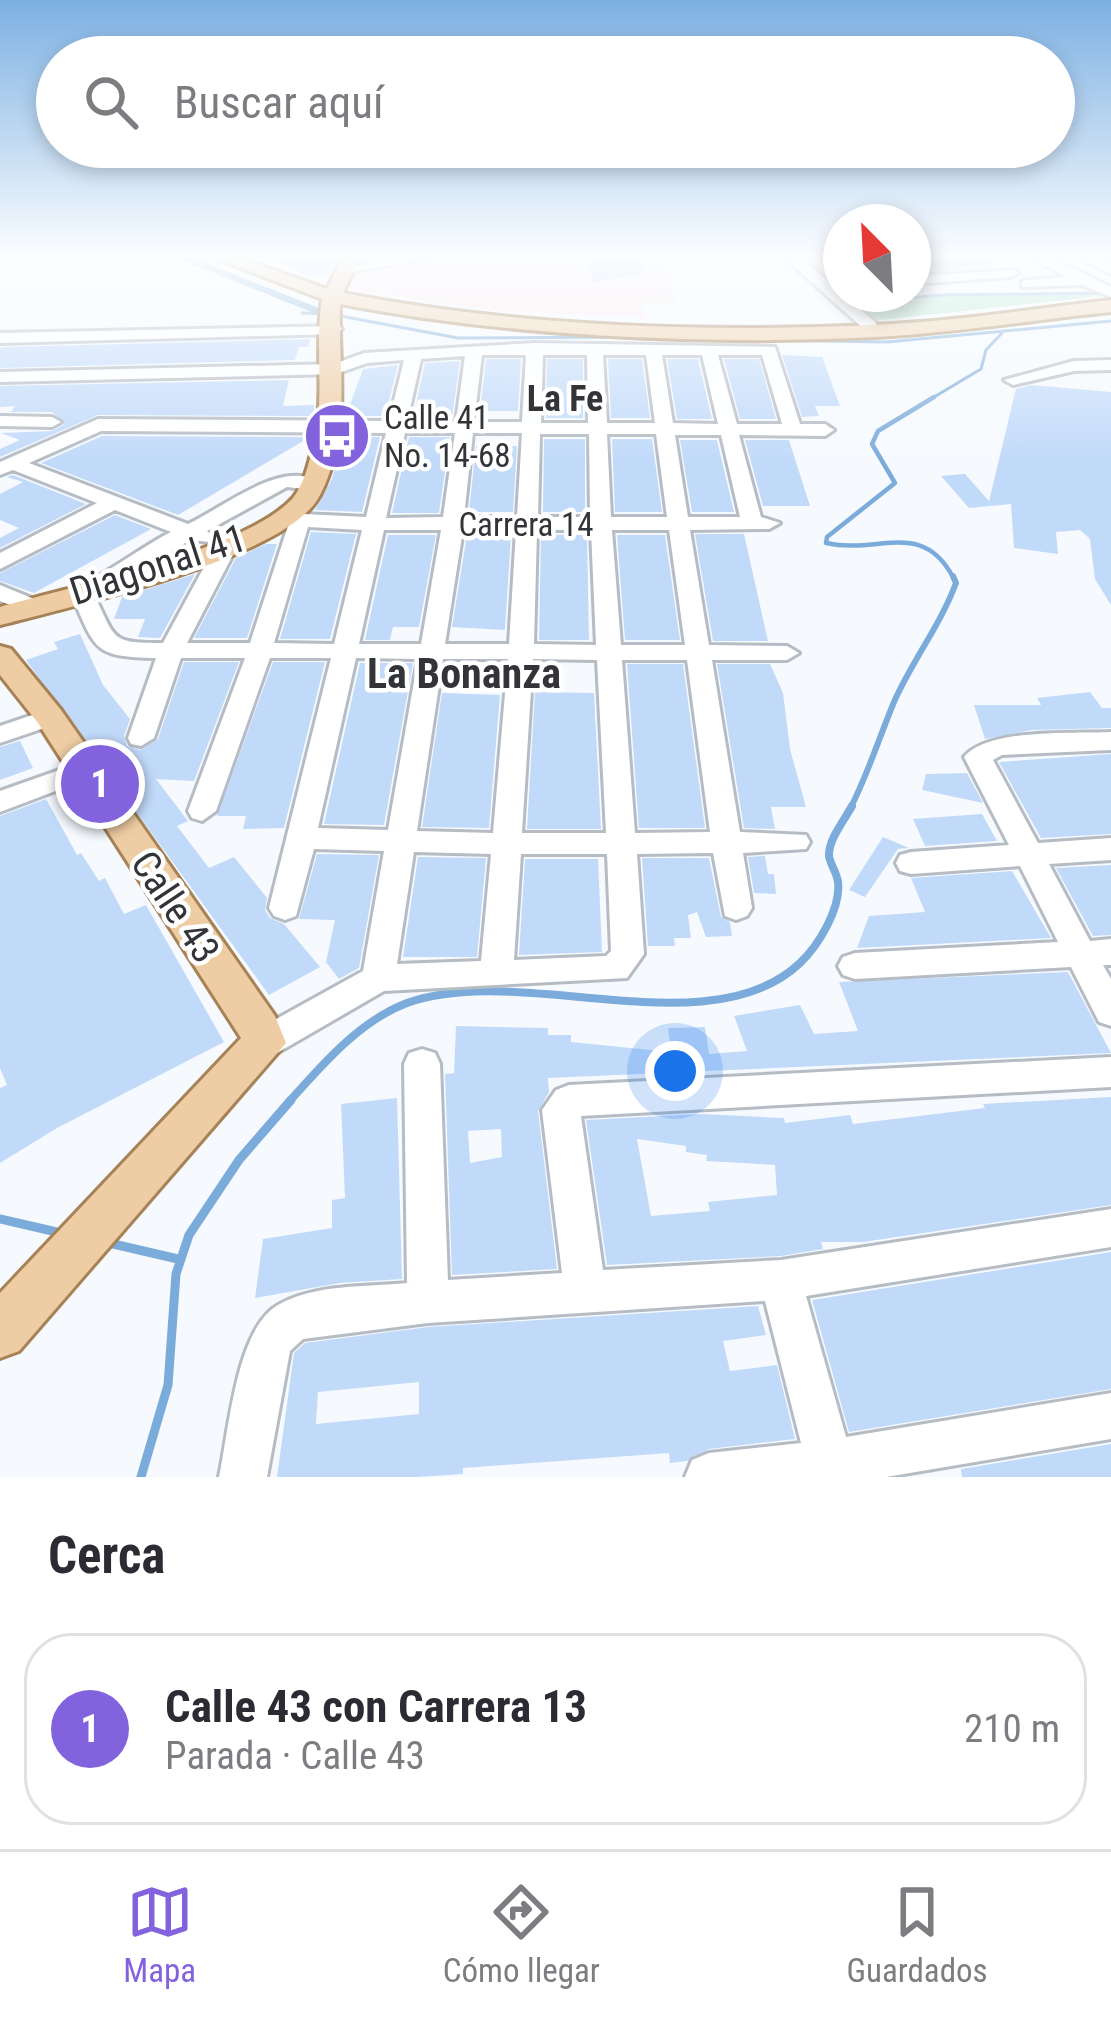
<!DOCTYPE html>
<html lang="es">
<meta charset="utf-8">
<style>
:root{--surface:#fff;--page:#f2f2f3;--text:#2b2b33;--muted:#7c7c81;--line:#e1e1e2;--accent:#8362dd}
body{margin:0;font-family:"Roboto Condensed",sans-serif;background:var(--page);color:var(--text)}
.compass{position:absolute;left:823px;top:204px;width:108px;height:108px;border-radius:50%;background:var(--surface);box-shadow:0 6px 18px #0003;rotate:336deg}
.you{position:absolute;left:675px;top:1071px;width:42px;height:42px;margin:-30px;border:9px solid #fff;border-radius:50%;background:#1a73e8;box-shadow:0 0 0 18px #1a73e833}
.badge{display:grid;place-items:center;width:78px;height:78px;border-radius:50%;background:var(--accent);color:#fff;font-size:39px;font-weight:700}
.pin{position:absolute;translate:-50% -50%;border:6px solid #fff;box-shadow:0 3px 12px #0006}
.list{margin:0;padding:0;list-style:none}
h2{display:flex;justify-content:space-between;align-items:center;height:156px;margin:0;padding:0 48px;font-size:51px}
h2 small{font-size:39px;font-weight:400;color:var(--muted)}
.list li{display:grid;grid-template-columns:78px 1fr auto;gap:36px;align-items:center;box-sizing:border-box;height:192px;margin:0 24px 24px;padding:0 24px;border:3px solid var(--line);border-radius:48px}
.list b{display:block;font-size:45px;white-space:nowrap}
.list p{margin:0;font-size:39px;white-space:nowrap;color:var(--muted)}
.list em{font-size:39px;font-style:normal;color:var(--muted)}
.icon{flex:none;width:66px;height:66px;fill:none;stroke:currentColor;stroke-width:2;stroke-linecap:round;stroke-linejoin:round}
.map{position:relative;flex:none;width:1111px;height:1477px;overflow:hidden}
.search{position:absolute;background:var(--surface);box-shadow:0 6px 18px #0003;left:36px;right:36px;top:36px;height:132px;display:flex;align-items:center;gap:30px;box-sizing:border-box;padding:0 42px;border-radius:66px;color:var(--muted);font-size:45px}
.sheet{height:372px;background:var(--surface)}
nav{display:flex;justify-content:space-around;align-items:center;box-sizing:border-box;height:168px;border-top:3px solid var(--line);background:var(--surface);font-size:33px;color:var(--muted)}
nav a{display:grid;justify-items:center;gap:6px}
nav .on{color:var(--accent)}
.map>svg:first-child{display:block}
.industrial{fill:#fee9ed}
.green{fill:#ace2c7}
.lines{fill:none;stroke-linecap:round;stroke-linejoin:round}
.stream-far4{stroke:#7babda;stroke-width:3}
.stream-far3{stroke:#7babda;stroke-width:4.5}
.stream-far2{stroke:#7babda;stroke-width:6}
.stream-far1{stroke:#7babda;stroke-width:8}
.stream{stroke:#7babda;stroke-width:9}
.canal{fill:#7babda;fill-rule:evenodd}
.building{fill:#c1dafa;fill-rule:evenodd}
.minor-casing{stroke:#b6bcc4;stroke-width:6}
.major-casing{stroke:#a68256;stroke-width:6}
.minor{fill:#fff;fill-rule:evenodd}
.major{fill:#efcda4;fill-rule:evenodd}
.labels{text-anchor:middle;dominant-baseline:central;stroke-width:9;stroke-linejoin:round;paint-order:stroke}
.far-poi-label{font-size:33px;fill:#323437;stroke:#fff;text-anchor:start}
.far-street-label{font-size:33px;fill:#323437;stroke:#fff}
.far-neighbourhood-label{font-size:36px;font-weight:bold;fill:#323437;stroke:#fff}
.street-label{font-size:39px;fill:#323437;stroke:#fff}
.neighbourhood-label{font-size:42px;font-weight:bold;fill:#323437;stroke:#fff}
</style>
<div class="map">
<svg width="1111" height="1477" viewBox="0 0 1111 1477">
<rect width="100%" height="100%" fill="#f6fafe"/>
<path class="industrial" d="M454 258H660L676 302 640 303 647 318 490 310 351 290 355 272Z"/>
<path class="green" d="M1111 295 871 321 851 306 948 296Z"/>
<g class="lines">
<path class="stream-far4" d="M846 303 943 295 1111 293
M302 313 330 314 458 338 641 337
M696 339 887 342 1111 321
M929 400 981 369 986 350 1002 333"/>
<path class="stream-far3" d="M934 397 878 431 872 444 895 483 827 537 826 543C879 555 923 518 954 579"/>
<path class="stream-far2" d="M850 809C868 774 879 738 894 702 912 661 940 626 956 583L953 576"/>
<path class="stream-far1" d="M288 1103C321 1066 359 1021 407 1003 522 962 709 1049 800 963 819 945 841 908 838 882 837 873 830 864 829 856 828 840 845 819 852 806"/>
<path class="stream" d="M0 1219 61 1233
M109 1243 178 1259
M141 1477 168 1385 176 1274 189 1235 239 1160 291 1100"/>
<path class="canal" d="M177 258H193L324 310 314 313Z"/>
</g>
<path class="building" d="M267 258H337L329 275 310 276Z
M612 258H640L647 273 593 282 586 262Z
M913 258H992V267L928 271Z
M310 339 308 347H299L295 360 0 368V348L7 347Z
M782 355 822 357 840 406H815L819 416 802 417Z
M486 359H521L518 411H480Z
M547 359H583V418H546Z
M608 359H642L650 418H611Z
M667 359H698L712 419H677Z
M724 359H759L776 419H740Z
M460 361 452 418H413L425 363Z
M398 365 385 416H346L363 369Z
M289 380 283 406 314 405V416L98 415 0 457V449L20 440 1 433 52 431 65 424 52 412H11L15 406 0 407V386Z
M1031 385 1111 392V605L1095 579 1090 539 1080 530 1056 532 1058 554 1014 548 1011 504 969 508 941 476 965 474 989 501 1016 389Z
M102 436 310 437 178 515 41 463Z
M343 437H380L362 512 315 510 332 479Z
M409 437H450L439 513H392Z
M544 439H585V512H543Z
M612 439H652L662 512H615Z
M680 440H717L734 512H692Z
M745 440H789L810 506H763Z
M476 446H517L513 512H469Z
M13 475 86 504 0 548V538L19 528 0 520V494L23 482 7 477Z
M115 515 151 529 34 593 0 581V573Z
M311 532 356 534 330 639H280Z
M695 534H744L768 641H713Z
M388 535H436L419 627H393L390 640H365Z
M467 535H511L505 630 452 627Z
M541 535H587L589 640H539Z
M617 535H665L680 640H625Z
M266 544H277L247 638H194L236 558Z
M195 574 160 638 138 637 145 619H114L122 597Z
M80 634 103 685 130 719 124 736 127 746 140 750 158 739 184 662H239L194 781 156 779 188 821 177 826 209 868 234 857 267 898 265 910 270 918 284 924 320 967 269 995 26 660 58 649 54 642Z
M273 662H325L284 828 243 829 246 816H217Z
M360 663H413L384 825 324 824Z
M627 664H683L705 828H639Z
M717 664H770L783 693 790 749 806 807H771L775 829 744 828Z
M535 692 594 693 601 829H527Z
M1090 692 1102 708H1111V728L1032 730 985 739 974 705H1041L1037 698Z
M442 693 500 695 489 828 422 827Z
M20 741 33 768 0 780V747Z
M1111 754V834L1041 838 999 762Z
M967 773 983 803 922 790 926 774Z
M46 799 77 855 81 853 99 881 105 878 124 914 146 905 224 1042 57 1128 0 1163V1088L7 1085 0 1068V816Z
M982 814 997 841 925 846 913 819Z
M883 837 909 848 898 849 865 897 849 890Z
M317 854 379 855 359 968 339 979 326 962 335 920 299 919Z
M765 856 768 874H774L776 894 754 893 748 857Z
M418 857 486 858 477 957H403Z
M642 858H709L721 917 730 922 732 936 706 937 697 912 688 915 691 938H674L675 946H648Z
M525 859H598L602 952 519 955Z
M1111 865V935L1093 936 1056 868Z
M1012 871 1051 938 857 948 869 916 925 912 911 878Z
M1068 972 1111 1053 548 1078 549 1092 538 1111 557 1269 452 1275 445 1074 454 1073 456 1026 548 1028V1035H571V1042L671 1052 668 1028 705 1027 709 1054 747 1051 734 1016 800 1005 814 1034 858 1031 839 982ZM501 1129 502 1157 470 1163 468 1131Z
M1111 1097V1205L863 1242H821L823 1249 781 1256 607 1265 586 1120 700 1114 784 1118 785 1123 850 1115 853 1124 985 1108 983 1104ZM637 1139 686 1146V1152L707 1155 706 1161 775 1165 777 1195 708 1202 710 1211 651 1216Z
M397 1098 402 1279 340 1283 255 1298 263 1239 332 1228V1200L345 1198 341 1104Z
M1111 1252V1389L849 1432 812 1300Z
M758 1306 766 1335 723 1341 730 1371 777 1365 795 1439 709 1449 687 1461 670 1463 669 1453 463 1468V1474L418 1477H277L294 1353 305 1343 428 1327ZM419 1382V1414L316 1424 318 1392Z
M1111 1444V1477H962L961 1469Z"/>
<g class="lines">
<defs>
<path id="minor" d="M390 258H428L347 273 340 269Z
M785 258H801L876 323V329H864Z
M833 258H841V264L836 263Z
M1031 258H1050L1111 287V297L1082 285 1022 287V281L1027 280 1067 277Z
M1079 258H1098L1111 265V274Z
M1016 270 1018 273 1011 277 913 284V276Z
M340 326 342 329 334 334 0 343V333Z
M535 343 775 347 800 424H825L834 430 825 436 739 435 761 517 780 523 769 529 690 530 709 645 787 646 799 653 787 660H712L740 832 806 835 810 842 806 849 743 853 752 908 747 916 736 920 725 916 713 853 637 854 644 954 627 978 384 991 277 1053 264 1058 251 1053 246 1043 251 1033 363 971 384 851 314 849 296 916 285 920 274 916 269 908 331 658H270L216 811 202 821 192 818 188 811 245 658H181L154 738 141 746 131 744 128 738 156 658C90 657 96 648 70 592L73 587C93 584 144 545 171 532L115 510 0 569V553L97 503 13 470 0 475V462L98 419 389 421 404 360 367 363 336 374 0 382V372L334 364 364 353ZM482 355H526L522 422H474ZM543 355H587L588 423H541ZM603 355H646L655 423H607ZM662 355H702L718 424 673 423ZM718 355H762L782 424H737ZM465 356 456 422H407L421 359ZM101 431 386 433 366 517 283 513 273 519 288 526 250 643H187L238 545 227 538 216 545 163 643C107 643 117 639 92 591H106L190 540 210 542 213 537 207 531 287 487 313 490 323 484C284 456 225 507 188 524L29 463ZM405 433H455L443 517 386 518ZM473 433H522L517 517H464ZM540 434H589L590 517H538ZM607 434H656L667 517H611ZM675 435H721L740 517H688ZM308 527 362 530 334 644 274 643ZM384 530H441L421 644H359ZM463 530H516L509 644H445ZM537 530H591L596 645 534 644ZM612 530H669L685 645H621ZM356 658 418 659 388 830 318 828ZM443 659H508L493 833 417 831ZM533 659 597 660 606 833H522ZM622 660H687L710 832 635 833ZM414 852 491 854 481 961 397 964ZM521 854H607L611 951 606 956 514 960Z
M1111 360V370L1074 371 1013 385 1004 380 1074 361Z
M0 416 52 417 61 422 52 427 0 426Z
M0 585 39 601 43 606 31 613 0 601Z
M50 709 63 717 59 723 0 743V726Z
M1111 732V750L1002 755 993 760 1038 843 1111 838V860L1049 864 1090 941 1111 939V965H1103L1111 979V1026L1099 1022 1071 967 855 979 843 975 838 966 843 957 855 953 1058 942 1020 866 911 874 900 871 896 863 900 855 911 852 1009 845 964 757C988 728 1073 734 1111 732Z
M85 761 95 764 99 770 95 776 0 812V791Z
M422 1049 435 1053 440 1064 448 1280 562 1273 542 1110 556 1090 569 1085 1111 1057V1087L581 1116 603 1270 781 1260 1111 1209V1247L806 1296 846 1437 1111 1393V1439L886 1477H685L692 1460 709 1453 801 1443 765 1301 428 1323 303 1339 290 1351 267 1477H219C229 1431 236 1329 278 1305 314 1284 366 1287 407 1283L404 1064 409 1053Z"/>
<path id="major" d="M215 258H240L327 289 342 258H359L343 293C515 326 698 333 873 325 952 322 1032 309 1111 300V312C1033 320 954 333 875 337 707 346 505 336 340 304 338 363 350 420 328 477 324 488 318 501 310 509 259 563 75 606 0 625V607C70 587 246 550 293 498 304 484 309 463 313 446 326 397 314 348 322 299Z
M0 646 11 649 61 710 275 1016 286 1043 19 1351 0 1358V1293L241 1038 38 723 0 675Z"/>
</defs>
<use href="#minor" class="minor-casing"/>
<use href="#major" class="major-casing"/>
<use href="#minor" class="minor"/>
<use href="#major" class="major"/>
</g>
<linearGradient id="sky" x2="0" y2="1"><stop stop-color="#7cb0e2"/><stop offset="0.55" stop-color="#fbfdff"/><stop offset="1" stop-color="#fbfdff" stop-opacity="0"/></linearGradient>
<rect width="1111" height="465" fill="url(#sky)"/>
<defs>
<symbol id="bus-disc" viewBox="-11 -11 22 22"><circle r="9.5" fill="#8362dd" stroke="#fff"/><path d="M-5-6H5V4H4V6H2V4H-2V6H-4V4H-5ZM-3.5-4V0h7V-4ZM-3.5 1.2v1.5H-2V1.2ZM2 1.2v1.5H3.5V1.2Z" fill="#fff"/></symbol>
</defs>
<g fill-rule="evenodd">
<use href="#bus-disc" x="299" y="398" width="76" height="76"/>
</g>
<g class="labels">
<g class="far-poi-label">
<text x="384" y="417">Calle 41<tspan x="384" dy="38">No. 14-68</tspan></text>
</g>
<g class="far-street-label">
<text x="526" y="524">Carrera 14</text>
</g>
<g class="far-neighbourhood-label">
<text x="565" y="399">La Fe</text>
</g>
<g class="street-label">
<text transform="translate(158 565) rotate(-18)">Diagonal 41</text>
<text transform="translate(175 907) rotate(56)">Calle 43</text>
</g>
<g class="neighbourhood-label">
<text x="464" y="673">La Bonanza</text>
</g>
</g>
</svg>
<svg class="compass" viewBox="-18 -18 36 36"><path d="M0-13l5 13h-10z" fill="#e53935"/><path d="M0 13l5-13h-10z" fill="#7c7c81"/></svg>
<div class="you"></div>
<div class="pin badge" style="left:100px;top:784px">1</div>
<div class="search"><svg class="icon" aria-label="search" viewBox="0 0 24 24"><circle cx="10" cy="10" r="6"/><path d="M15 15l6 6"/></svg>Buscar aquí</div>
</div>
<section class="sheet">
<h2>Cerca<small></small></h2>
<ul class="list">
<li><span class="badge">1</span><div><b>Calle 43 con Carrera 13</b><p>Parada · Calle 43</p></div><em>210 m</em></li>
</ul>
</section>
<nav>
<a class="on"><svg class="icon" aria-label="map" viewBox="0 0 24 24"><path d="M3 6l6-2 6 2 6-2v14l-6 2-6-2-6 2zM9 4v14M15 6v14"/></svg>Mapa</a>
<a><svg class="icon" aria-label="directions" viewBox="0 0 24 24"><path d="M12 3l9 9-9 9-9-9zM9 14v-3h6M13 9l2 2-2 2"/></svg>Cómo llegar</a>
<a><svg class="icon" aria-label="saved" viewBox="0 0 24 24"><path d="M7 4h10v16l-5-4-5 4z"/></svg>Guardados</a>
</nav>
